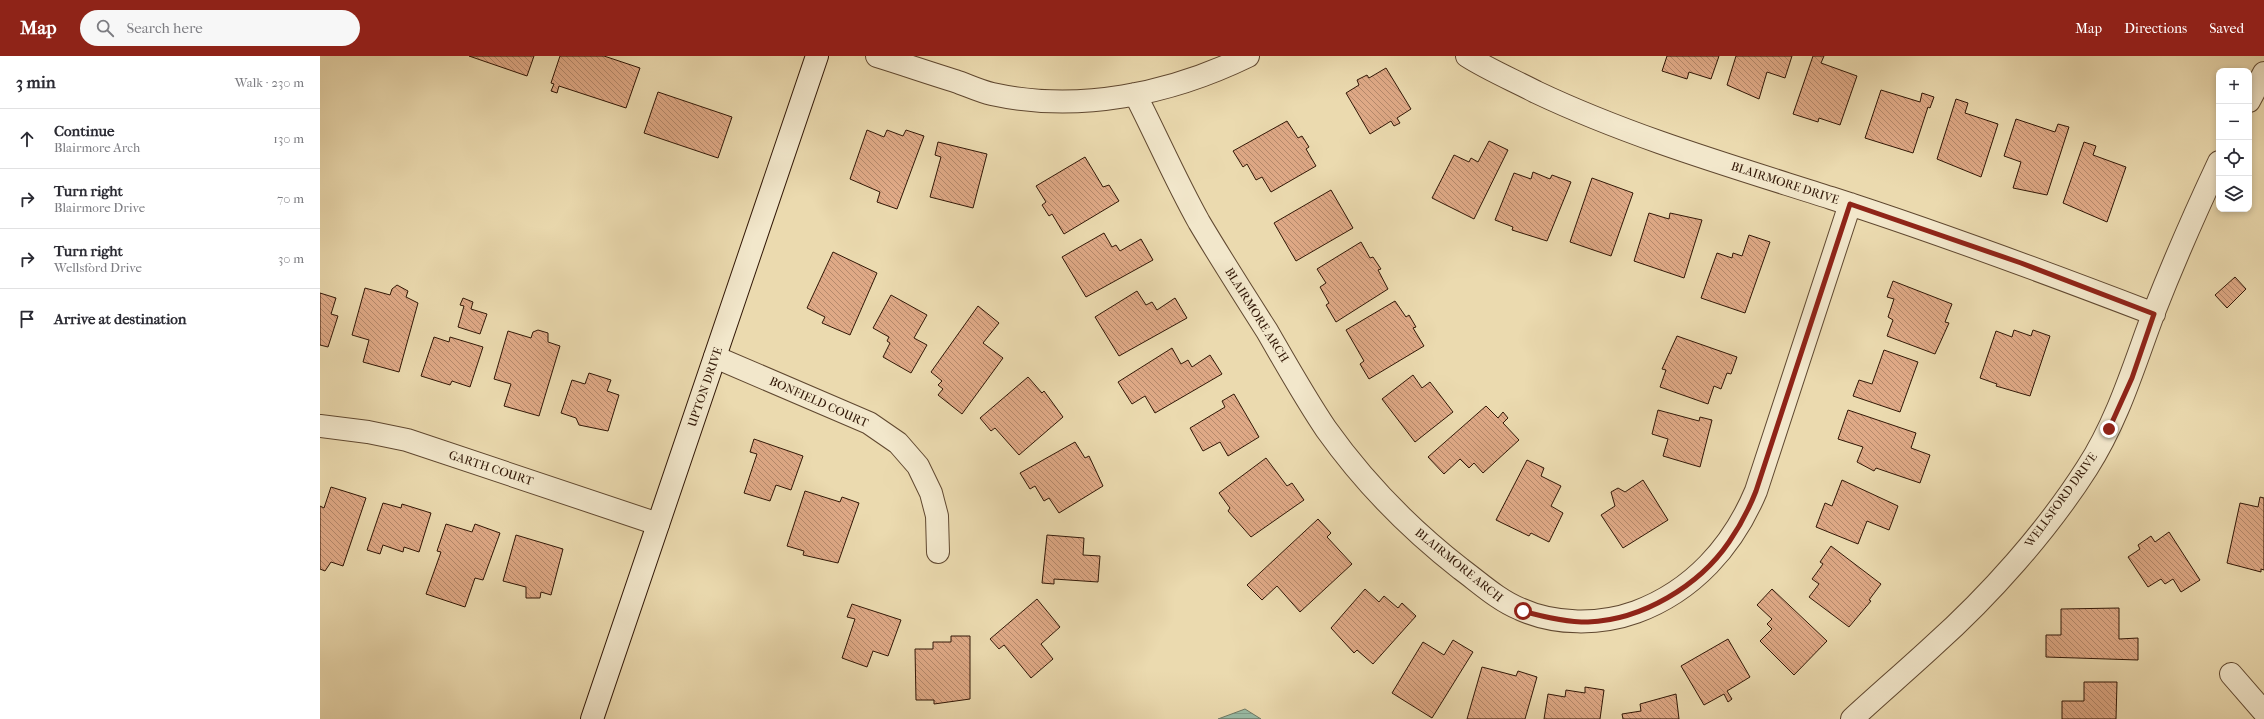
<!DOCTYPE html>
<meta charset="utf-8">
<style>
:root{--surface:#fff;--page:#f7f7f7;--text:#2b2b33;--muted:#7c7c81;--line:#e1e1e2;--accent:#8f2418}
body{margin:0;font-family:"IM FELL French Canon",serif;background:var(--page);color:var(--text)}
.controls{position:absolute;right:12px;top:12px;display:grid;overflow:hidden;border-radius:8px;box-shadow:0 2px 6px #0003}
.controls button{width:36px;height:36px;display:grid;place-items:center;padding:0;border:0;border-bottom:1px solid var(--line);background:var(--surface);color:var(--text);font:20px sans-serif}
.stop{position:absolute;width:12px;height:12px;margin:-9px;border:3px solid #8f2418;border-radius:50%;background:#fff}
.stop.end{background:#8f2418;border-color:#fff;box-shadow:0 1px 4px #0008}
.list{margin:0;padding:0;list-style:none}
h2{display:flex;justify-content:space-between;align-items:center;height:52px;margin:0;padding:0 16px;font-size:17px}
h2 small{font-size:13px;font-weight:400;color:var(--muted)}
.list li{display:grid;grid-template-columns:26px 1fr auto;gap:12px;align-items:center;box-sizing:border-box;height:60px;padding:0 16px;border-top:1px solid var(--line)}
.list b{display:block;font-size:15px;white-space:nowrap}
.list p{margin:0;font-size:13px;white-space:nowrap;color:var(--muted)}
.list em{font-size:13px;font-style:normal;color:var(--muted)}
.icon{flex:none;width:22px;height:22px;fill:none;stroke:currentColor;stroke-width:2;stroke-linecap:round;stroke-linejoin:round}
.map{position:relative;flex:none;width:1944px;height:663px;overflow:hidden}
header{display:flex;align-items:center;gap:24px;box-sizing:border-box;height:56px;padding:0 20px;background:var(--accent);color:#fff}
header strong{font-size:19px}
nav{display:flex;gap:22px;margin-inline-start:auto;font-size:14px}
.search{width:280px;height:36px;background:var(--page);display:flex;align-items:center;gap:10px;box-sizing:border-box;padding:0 14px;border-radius:22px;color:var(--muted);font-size:15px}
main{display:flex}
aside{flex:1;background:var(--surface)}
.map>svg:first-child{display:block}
.water{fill:url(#water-rules);stroke:#6f7965}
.building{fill:url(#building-back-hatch);stroke:#311706}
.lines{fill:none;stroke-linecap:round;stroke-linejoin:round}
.minor-casing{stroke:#604830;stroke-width:24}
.secondary-casing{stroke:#311706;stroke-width:24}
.minor{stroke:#f2e7cb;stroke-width:22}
.secondary{stroke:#f2e7cb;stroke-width:22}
.route{stroke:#8f2418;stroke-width:5}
.labels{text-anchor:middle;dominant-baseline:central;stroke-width:3;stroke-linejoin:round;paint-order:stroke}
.street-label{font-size:12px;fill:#311706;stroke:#f2e7cb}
</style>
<header>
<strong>Map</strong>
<div class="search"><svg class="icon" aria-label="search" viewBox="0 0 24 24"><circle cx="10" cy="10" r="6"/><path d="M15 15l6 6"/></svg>Search here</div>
<nav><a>Map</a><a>Directions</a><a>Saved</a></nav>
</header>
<main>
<aside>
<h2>3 min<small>Walk · 230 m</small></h2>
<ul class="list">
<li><svg class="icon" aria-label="ahead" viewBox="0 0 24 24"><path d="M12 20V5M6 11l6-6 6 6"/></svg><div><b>Continue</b><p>Blairmore Arch</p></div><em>130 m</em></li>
<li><svg class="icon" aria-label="right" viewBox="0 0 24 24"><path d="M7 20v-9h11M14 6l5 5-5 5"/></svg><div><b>Turn right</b><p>Blairmore Drive</p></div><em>70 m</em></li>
<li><svg class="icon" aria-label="right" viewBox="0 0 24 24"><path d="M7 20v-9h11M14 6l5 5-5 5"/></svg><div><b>Turn right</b><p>Wellsford Drive</p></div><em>30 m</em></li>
<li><svg class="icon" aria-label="arrive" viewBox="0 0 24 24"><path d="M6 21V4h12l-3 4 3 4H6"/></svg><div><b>Arrive at destination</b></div></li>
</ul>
</aside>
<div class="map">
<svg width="1944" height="663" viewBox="0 0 1944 663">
<defs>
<pattern id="water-rules" width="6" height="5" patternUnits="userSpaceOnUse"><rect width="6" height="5" fill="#99bba5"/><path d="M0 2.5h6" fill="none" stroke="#84a08d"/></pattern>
<pattern id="building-back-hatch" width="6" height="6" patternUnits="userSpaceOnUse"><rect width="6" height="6" fill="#dfa986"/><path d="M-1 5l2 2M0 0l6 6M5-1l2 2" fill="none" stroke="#b5896c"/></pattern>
</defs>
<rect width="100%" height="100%" fill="#ebdaaf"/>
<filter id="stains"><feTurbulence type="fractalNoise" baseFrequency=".005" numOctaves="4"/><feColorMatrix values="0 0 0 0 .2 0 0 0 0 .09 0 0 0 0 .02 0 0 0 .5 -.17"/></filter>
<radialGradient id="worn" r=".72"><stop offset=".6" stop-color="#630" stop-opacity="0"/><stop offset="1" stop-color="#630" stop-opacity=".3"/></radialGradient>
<path class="water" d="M925 653 941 663H898Z"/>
<path class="building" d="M149 0H214L207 20Z
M240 0H284L320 12 306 52 239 30 237 37 231 35 234 28 231 27Z
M1347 0H1399L1391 23 1369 16 1367 23 1342 15Z
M1416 0H1472L1465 22 1447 16 1439 43 1407 29Z
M1493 0H1504L1501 7 1537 20 1520 69 1499 62 1498 66 1473 58Z
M1066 12 1091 53 1077 62 1080 67 1074 70 1071 65 1050 78 1026 37 1039 29 1037 24 1047 19 1049 22Z
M1561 34 1600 46 1602 37 1614 41 1610 52 1608 51 1593 97 1545 82Z
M338 36 412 61 398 102 324 77Z
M1636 43 1648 47 1645 57 1678 68 1661 121 1617 103Z
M1696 63 1735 76 1738 68 1749 71 1727 139 1693 132 1701 106 1684 100Z
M967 65 978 82 982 80 989 91 986 93 996 110 951 136 942 121 936 124 927 108 923 111 913 95Z
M547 74 564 81 567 74 583 80 586 74 604 80 577 153 557 146 560 136 530 123Z
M1169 85 1188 94 1154 163 1112 142 1134 99 1149 106 1151 102 1158 106Z
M618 86 667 98 653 152 610 141 621 101 615 99Z
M1764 86 1776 90 1773 99 1806 111 1787 166 1743 147Z
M765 101 783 131 789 129 799 145 744 178 732 158 729 160 722 149 726 146 716 130Z
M1213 116 1230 123 1232 119 1251 126 1227 185 1192 174 1193 171 1175 164 1194 117 1211 123Z
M1272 122 1313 137 1291 200 1250 186Z
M1011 134 1033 172 976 205 954 167Z
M1329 157 1349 163 1350 157 1382 164 1364 222 1314 205Z
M784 177 792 191 796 189 800 195 821 183 833 204 766 241 742 201Z
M1429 179 1450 186 1425 257 1381 242 1397 197 1412 202 1413 197 1422 200Z
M1041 186 1050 202 1053 201 1061 213 1058 214 1068 233 1016 266 1006 249 1009 247 1000 231 1006 227 997 213Z
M513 196 557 217 530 279 502 267 505 261 487 252Z
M1915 221 1926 233 1907 252 1895 239Z
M1573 225 1632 248 1625 266 1629 267 1615 298 1567 280 1573 264 1568 261 1574 243 1567 241Z
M77 229 88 235 86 241 98 247 79 316 43 306 49 284 32 279 45 232 70 239 72 233Z
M817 235 826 249 832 246 837 254 855 242 867 262 799 300 775 261Z
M0 237 16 242 11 258 18 260 8 291 0 289Z
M571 239 607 259 594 282 607 289 591 317 563 301 570 287 567 285 569 281 553 272Z
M143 242 153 246 151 253 167 258 160 278 138 271 144 250 140 249Z
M1075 245 1086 261 1089 259 1096 271 1093 272 1104 290 1049 323 1040 308 1044 305 1026 274Z
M658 250 679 267 663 287 683 302 642 358 618 339 623 333 618 329 622 325 611 316Z
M218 274 228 277V286L240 290 219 360 184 350 191 328 174 323 188 275 211 282 213 276Z
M1694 274 1711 280 1713 274 1730 280 1710 340 1676 330 1677 328 1660 322 1676 275 1692 281Z
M1357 280 1417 301 1411 318 1407 317 1401 333 1394 330 1388 348 1340 331 1346 314 1342 313Z
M114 281 129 286 130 281 163 291 150 331 132 325 130 329 101 320Z
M852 292 861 308 868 304 872 311 890 299 902 318 835 357 825 340 812 348 798 326Z
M1564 294 1598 306 1580 356 1533 340 1539 324 1552 328Z
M269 317 291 324 287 335 299 339 288 375 259 369 256 362 241 357 252 324 265 328Z
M1093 319 1102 332 1110 326 1133 356 1095 386 1062 343Z
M708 321 722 337 724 335 743 361 699 399 675 372 671 375 660 362Z
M914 338 939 381 908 400 900 386 883 395 870 372 905 351 902 345Z
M1166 350 1178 362 1183 356 1188 362 1183 367 1199 384 1163 417 1154 407 1149 412 1140 403 1124 418 1108 401Z
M1338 354 1379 365 1380 361 1392 364 1380 411 1343 400 1348 383 1332 378Z
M1528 354 1596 377 1591 392 1610 399 1600 427 1556 412 1554 415 1537 406 1543 391 1518 383Z
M434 383 483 400 471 434 456 429 450 445 424 437 437 398 430 396Z
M755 386 765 402 769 400 783 430 739 457 729 442 724 445 715 430 710 433 700 417Z
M946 402 967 430 972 427 984 444 931 481 908 455 910 452 899 437Z
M1207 404 1224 412 1221 420 1241 430 1231 450 1243 457 1229 486 1211 477 1209 480 1176 464Z
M1323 424 1348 464 1303 492 1281 459 1295 450 1291 436 1298 432 1305 436Z
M1522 424 1578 450 1569 474 1547 465 1538 488 1496 471 1505 447 1512 450Z
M11 431 46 442 23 510 11 506 5 515 0 513V450L4 452Z
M485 435 520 446 522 441 539 447 518 507 483 499 484 495 467 490Z
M1940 441 1944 442V514L1941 513V516L1907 507 1920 447 1938 451Z
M63 447 81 452 82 448 111 457 99 496 84 491 83 496 63 489 60 498 47 494Z
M998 463 1011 477 1007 481 1032 508 980 556 957 530 942 544 927 529Z
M126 468 152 476 155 468 180 477 163 524 155 522 145 551 106 538 121 496 117 495Z
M1849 476 1880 524 1861 536 1853 523 1845 528 1841 523 1828 531 1808 501 1820 493 1818 489 1831 480 1835 486Z
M196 479 243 493 231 539 221 536 220 542H206V531L183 525Z
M727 479 764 482 763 499 780 500 778 526 734 523V528L722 527Z
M1511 490 1561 528 1549 544 1551 545 1529 571 1489 541 1499 528 1492 523 1503 508 1500 506Z
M1045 533 1059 546 1064 540 1078 552 1082 547 1096 560 1053 608 1037 594 1034 597 1011 572Z
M1452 533 1507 585 1474 619 1440 585 1452 573 1447 568 1452 563 1437 549Z
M717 543 740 571 721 588 733 603 711 622 684 589 679 593 670 583Z
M532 548 581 564 568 600 553 595 547 611 522 602 535 563 527 561Z
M1799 552V583L1818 582V604L1726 601V579H1741V553Z
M631 580H650V643L614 648V644H596L595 593H613V586H631Z
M1408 583 1430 621 1407 635 1412 643 1408 646 1404 638 1384 649 1361 610Z
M1133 584 1153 596 1112 662 1072 637 1103 586 1124 599Z
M1162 611 1196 620 1198 615 1217 621 1205 663H1147Z
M1764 626H1797L1796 663H1742V645H1764Z
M1265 631 1284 634 1280 663H1224L1228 638 1245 641 1246 634 1265 637Z
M1356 638 1359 663H1303L1302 658 1321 655 1320 648Z"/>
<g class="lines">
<defs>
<path id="minor" d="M557 0C583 8 609 17 635 25 647 29 659 35 672 38 759 57 850 38 928 0
M1147 0C1169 14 1193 24 1216 36 1311 81 1411 110 1511 142 1620 177 1727 217 1834 258
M815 38C837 81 856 125 879 166 901 203 924 239 947 275 966 308 985 342 1006 373 1043 425 1091 474 1141 513 1160 527 1178 544 1200 553 1235 569 1280 569 1316 556 1373 535 1413 490 1436 435L1530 148
M1929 45 1944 17
M395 301 549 367 578 387 598 410 611 437 617 460 618 496
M0 370 48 376 87 384 338 468
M1911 618 1944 656
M1532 663C1559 638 1586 615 1613 590 1669 540 1727 475 1767 412 1798 364 1814 309 1834 256 1854 205 1876 155 1899 106"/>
<path id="secondary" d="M272 663 497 0"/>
</defs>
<use href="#minor" class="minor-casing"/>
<use href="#secondary" class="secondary-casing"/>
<use href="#minor" class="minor"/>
<use href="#secondary" class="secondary"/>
</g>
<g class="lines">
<path class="route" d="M1203 555C1224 561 1246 566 1268 566 1322 564 1379 530 1409 486 1420 470 1429 453 1436 435L1530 148 1701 207 1834 258 1812 322 1789 373"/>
</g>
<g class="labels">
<g class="street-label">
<text transform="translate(1465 127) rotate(18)">BLAIRMORE DRIVE</text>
<text transform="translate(937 259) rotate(58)">BLAIRMORE ARCH</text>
<text transform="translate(385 331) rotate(-71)">UPTON DRIVE</text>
<text transform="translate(499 346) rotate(24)">BONFIELD COURT</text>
<text transform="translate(171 412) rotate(18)">GARTH COURT</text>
<text transform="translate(1741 444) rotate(-54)">WELLSFORD DRIVE</text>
<text transform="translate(1139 509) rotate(39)">BLAIRMORE ARCH</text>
</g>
</g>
<rect width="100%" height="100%" filter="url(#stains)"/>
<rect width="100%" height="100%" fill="url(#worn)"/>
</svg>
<div class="controls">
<button>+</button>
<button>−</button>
<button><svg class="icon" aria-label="locate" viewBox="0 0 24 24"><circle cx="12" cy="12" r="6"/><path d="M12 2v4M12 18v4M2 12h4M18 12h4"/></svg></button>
<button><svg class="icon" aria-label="layers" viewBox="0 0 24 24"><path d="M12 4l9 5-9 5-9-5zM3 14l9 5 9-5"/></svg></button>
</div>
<div class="stop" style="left:1203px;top:555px"></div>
<div class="stop end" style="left:1789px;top:373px"></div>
</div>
</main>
